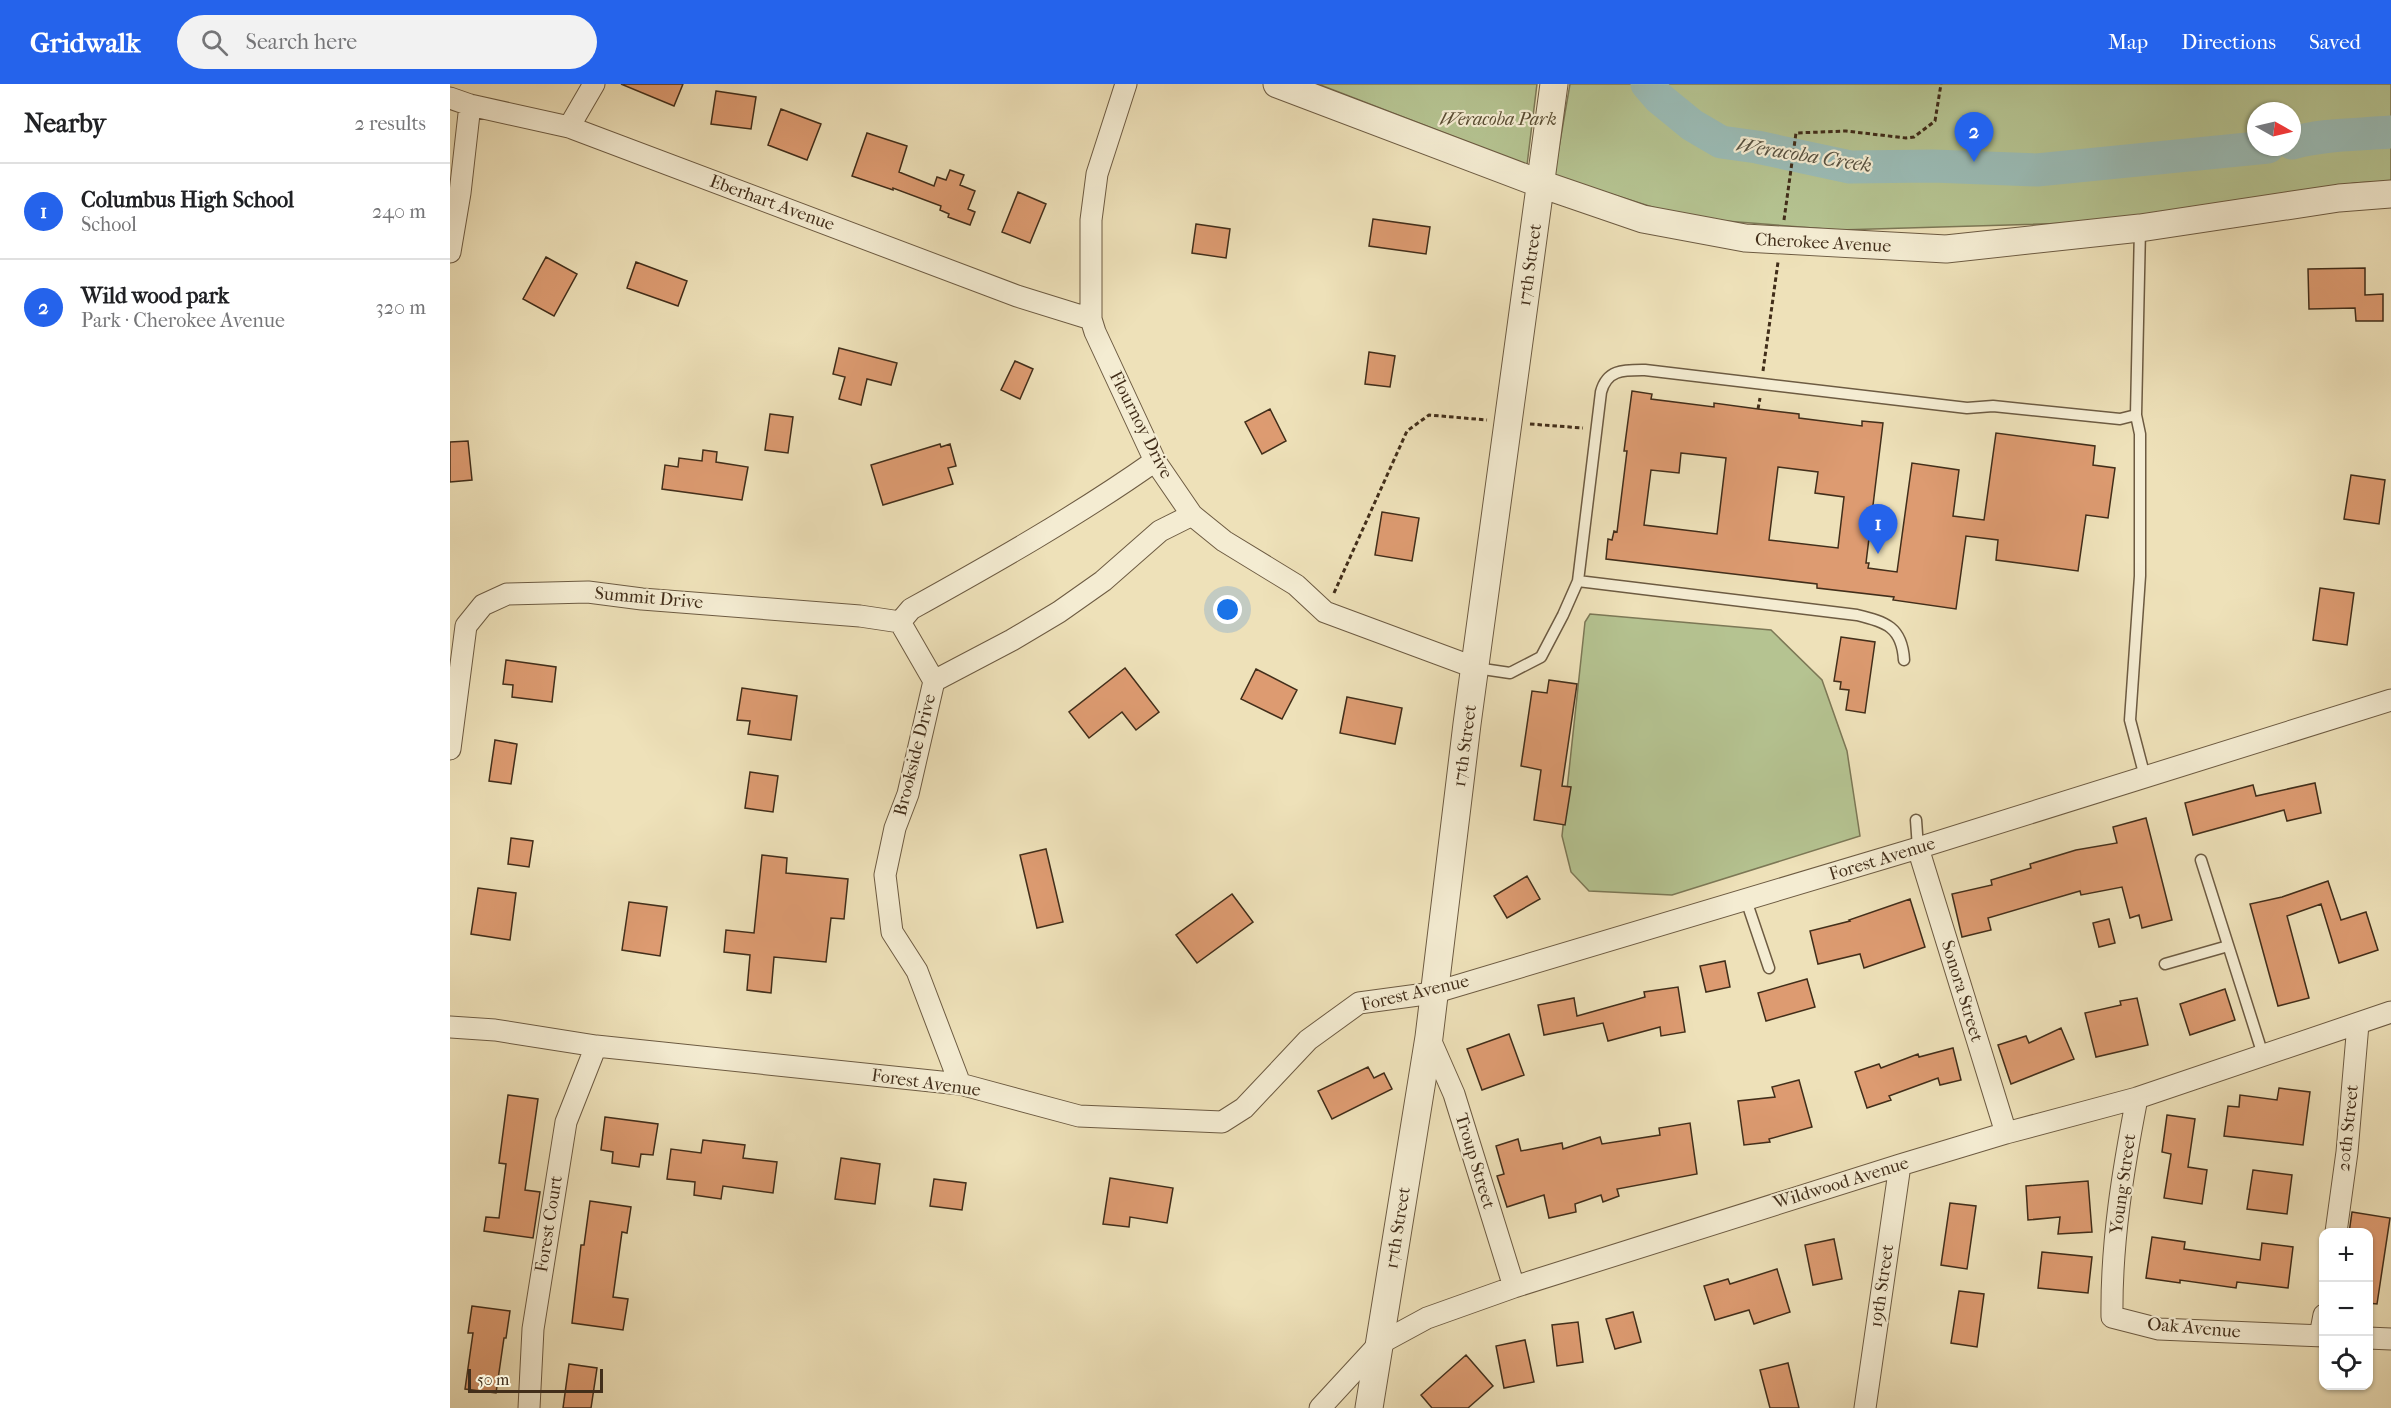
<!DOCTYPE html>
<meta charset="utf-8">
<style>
:root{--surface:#fff;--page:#f2f2f2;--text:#202124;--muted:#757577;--line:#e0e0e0;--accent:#2563eb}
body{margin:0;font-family:"IM FELL French Canon",serif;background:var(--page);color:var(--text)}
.controls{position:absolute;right:18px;bottom:18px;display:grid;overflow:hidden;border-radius:12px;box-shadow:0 2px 4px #0004}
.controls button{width:54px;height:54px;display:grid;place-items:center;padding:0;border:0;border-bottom:2px solid var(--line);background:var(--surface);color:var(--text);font:30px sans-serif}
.compass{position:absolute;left:1797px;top:18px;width:54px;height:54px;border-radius:50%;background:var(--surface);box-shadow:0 2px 4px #0004;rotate:98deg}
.scale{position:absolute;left:18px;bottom:15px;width:135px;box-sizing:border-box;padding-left:6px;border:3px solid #422e1a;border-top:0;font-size:16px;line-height:21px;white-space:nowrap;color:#422e1a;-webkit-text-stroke:4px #f4ecd2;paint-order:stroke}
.you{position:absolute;left:778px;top:526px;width:21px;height:21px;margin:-15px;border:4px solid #fff;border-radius:50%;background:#1a73e8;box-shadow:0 0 0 9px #1a73e833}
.badge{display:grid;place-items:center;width:39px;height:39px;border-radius:50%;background:var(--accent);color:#fff;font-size:20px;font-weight:700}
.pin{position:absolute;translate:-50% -50px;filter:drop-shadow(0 2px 3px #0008)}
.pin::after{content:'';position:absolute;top:32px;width:21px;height:18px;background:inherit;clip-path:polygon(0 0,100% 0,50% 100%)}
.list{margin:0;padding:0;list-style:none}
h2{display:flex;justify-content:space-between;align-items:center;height:78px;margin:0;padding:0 24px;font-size:26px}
h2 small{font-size:20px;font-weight:400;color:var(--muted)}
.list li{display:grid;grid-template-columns:39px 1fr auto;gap:18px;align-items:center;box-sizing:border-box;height:96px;padding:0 24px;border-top:2px solid var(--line)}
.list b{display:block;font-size:22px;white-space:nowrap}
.list p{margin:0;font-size:20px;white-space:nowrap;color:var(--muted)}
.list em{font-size:20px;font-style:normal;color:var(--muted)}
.icon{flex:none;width:33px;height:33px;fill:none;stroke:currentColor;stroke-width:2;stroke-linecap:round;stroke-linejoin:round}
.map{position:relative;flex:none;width:1941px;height:1324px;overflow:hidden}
header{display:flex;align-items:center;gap:36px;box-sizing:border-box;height:84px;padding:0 30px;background:var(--accent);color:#fff}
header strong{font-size:28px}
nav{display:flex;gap:33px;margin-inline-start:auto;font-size:21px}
.search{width:420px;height:54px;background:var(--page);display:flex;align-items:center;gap:15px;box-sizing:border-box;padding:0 21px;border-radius:33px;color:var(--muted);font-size:22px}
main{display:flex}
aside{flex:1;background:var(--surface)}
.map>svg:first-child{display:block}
.green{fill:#b5c391;stroke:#7c7856;stroke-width:1.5;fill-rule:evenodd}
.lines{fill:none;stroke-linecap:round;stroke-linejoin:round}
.river{stroke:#9bbcb6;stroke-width:33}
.building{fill:#dd9b71;stroke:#422e1a;stroke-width:1.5;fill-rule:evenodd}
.service-casing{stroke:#6d5b42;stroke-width:13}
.minor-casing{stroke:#6d5b42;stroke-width:23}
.tertiary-casing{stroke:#6d5b42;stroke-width:29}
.path{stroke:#422e1a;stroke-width:3;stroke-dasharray:4.5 3;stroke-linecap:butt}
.service{stroke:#f4ecd2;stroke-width:10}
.minor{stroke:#f4ecd2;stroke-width:21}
.tertiary{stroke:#f4ecd2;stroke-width:27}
.labels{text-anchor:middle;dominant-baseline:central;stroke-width:4.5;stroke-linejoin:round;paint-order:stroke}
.park-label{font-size:18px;font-style:italic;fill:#594c32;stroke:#f4ecd2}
.street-label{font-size:18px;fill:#422e1a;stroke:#f4ecd2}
.water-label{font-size:20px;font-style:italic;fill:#585241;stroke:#f4ecd2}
</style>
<header>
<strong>Gridwalk</strong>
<div class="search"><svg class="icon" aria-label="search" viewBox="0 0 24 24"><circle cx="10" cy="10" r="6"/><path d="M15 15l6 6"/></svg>Search here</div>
<nav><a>Map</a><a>Directions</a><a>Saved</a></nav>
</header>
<main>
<aside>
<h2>Nearby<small>2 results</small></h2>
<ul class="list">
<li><span class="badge">1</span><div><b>Columbus High School</b><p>School</p></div><em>240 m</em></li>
<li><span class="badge">2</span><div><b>Wild wood park</b><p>Park · Cherokee Avenue</p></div><em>320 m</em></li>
</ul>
</aside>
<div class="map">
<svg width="1941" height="1324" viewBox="0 0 1941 1324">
<rect width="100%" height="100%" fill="#eee1b9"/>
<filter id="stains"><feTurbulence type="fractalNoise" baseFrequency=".00333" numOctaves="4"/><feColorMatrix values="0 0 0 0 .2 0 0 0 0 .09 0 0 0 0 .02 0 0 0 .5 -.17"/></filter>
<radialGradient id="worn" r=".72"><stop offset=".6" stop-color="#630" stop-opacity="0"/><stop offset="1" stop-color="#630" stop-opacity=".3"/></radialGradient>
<path class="green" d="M868 0H1087L1077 81Z
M1120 0H1941V97L1905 99 1657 138 1389 146 1237 134 1104 92ZM1806 27H1842V63H1806Z
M1140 530 1321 546 1372 596 1397 667 1410 752 1222 811 1139 807 1121 788 1112 752 1135 538Z"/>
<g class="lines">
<path class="river" d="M1197 0 1209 14 1242 41 1271 58 1307 63 1400 83 1483 82 1587 86 1818 63
M1842 59C1874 50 1907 51 1941 48"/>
</g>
<path class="building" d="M171 0H233L224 22Z
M266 7 306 13 301 45 261 40Z
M331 25 371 40 357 76 318 61Z
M417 49 457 62 449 88 484 102 487 93 496 96 500 86 514 91 510 101 525 107 518 125 525 128 520 141 498 133 499 130 490 126 491 122 443 104V106L402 92Z
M568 108 596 120 580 159 552 148Z
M923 135 980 143 976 170 919 162Z
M746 140 780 145 776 174 742 169Z
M96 173 127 190 104 232 73 215Z
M186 178 237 197 228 222 177 204Z
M1915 184V211L1933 210V237H1906L1905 224 1859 225 1858 185Z
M389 264 447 279 441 301 417 295 411 321 389 315 395 293 383 290Z
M919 268 945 272 940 303 915 300Z
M565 277 583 285 570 315 551 306Z
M1182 307 1202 310 1201 315 1264 323V319L1308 325 1349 330V334L1412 342V337L1433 339 1416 479H1419L1418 484 1447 488 1462 379 1509 386 1503 432 1534 436 1546 349 1645 362 1643 381 1665 384 1658 434 1636 431 1628 487 1546 476 1548 456 1516 452 1506 525 1443 516 1444 513 1367 504V500L1156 475 1158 455 1162 456 1164 447 1167 448 1177 367H1174ZM1231 369 1276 374 1267 450 1194 441 1201 386 1229 389ZM1328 383 1368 388 1365 409 1394 413 1388 464 1319 456Z
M820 325 836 357 812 370 795 338Z
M320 330 343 333 338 369 315 366Z
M18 357 22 396 0 398V358Z
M490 360 491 363 500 360 506 382 498 384 503 400 433 421 421 381Z
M253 366 267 368 266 378 298 383 292 416 212 405 215 381 228 383 229 374 252 377Z
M1901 391 1935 396 1929 440 1894 435Z
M932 428 969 434 962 477 925 471Z
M1870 504 1904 509 1897 561 1863 556Z
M1391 553 1425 558 1415 629 1396 626 1399 606 1390 605 1391 598 1384 597Z
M56 576 106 583 102 618 62 613 63 601 53 600Z
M675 584 709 628 686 646 672 628 639 654 619 628Z
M806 585 847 606 832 635 791 615Z
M1099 596 1127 600 1112 702 1121 703 1115 741 1084 736 1091 686 1071 682 1082 607 1097 609Z
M292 604 347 612 341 656 298 650 300 637 287 636Z
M897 613 952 624 945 660 890 649Z
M45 656 67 660 61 700 39 697Z
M300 688 328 692 323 728 295 724Z
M1865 699 1871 729 1837 737 1834 726 1743 751 1735 719 1803 701 1806 712Z
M1696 734 1722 836 1692 844 1689 831 1680 834 1672 803 1631 811 1630 807 1538 834 1541 846 1512 853 1502 810 1542 801 1541 796 1581 784 1580 780 1626 766 1667 759 1663 743Z
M61 754 83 757 79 783 58 780Z
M596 765 613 838 587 844 570 771Z
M312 771 337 774 336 789 398 795 394 835 381 834 376 878 324 873 321 909 297 906 300 871 274 868 276 846 304 849Z
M1077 792 1090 815 1057 834 1044 812Z
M1878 797 1891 836 1916 828 1928 866 1889 879 1871 820 1837 832 1859 914 1828 922 1800 820 1832 813Z
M28 804 66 809 60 856 21 850Z
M782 810 803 838 747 879 726 851Z
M1460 815 1475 863 1414 884 1410 870 1368 880 1360 847 1400 837 1399 836Z
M179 818 217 823 210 872 172 866Z
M1659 835 1665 859 1649 863 1643 839Z
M1275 877 1280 903 1256 908 1250 882Z
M1357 895 1365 923 1316 937 1308 909Z
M1228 903 1235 948 1211 952 1210 943 1158 957 1153 939 1094 951 1088 921 1124 914 1127 932 1195 913 1194 908Z
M1775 905 1785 936 1740 951 1730 920Z
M1687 914 1698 961 1646 973 1635 929 1671 921 1670 917Z
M1611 944 1624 975 1561 1000 1548 961 1576 952 1579 959Z
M1059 950 1074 991 1032 1006 1017 965Z
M1503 964 1511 996 1490 1001 1488 994 1439 1012 1441 1016 1417 1024 1405 988 1429 980 1431 984 1468 970 1469 973Z
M918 983 924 994 934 989 942 1005 882 1035 868 1007Z
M1349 996 1362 1043 1319 1055 1320 1058 1294 1061 1288 1017 1325 1013 1322 1003Z
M1829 1004 1860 1008 1853 1061 1774 1052 1778 1022 1789 1023 1790 1011 1827 1016Z
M58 1011 88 1015 75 1106 90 1108 83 1154 34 1147 36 1133 49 1134 56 1080 49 1079Z
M1717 1031 1745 1035 1738 1083 1757 1086 1752 1120 1714 1114 1721 1070 1712 1068Z
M155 1033 208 1040 203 1071 191 1070 189 1083 162 1079 163 1068 151 1066Z
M1240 1039 1247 1090 1167 1105 1169 1112 1153 1118 1151 1111 1125 1120 1126 1128 1099 1134 1094 1111 1057 1123 1047 1092 1054 1090 1046 1062 1068 1055 1071 1067 1112 1059 1113 1065 1150 1053 1152 1060 1210 1051 1209 1044Z
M253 1056 295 1061 293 1074 327 1078 323 1109 273 1102 271 1115 244 1111 245 1098 217 1095 221 1065 251 1069Z
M391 1074 430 1080 425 1120 385 1115Z
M1803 1086 1842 1091 1837 1130 1797 1125Z
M660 1094 723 1104 717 1139 680 1133 679 1143 653 1140Z
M484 1095 516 1099 512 1126 480 1122Z
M1638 1097 1642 1148 1608 1150 1610 1133 1578 1136 1576 1102Z
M140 1117 181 1123 177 1149 172 1148 163 1213 178 1215 173 1246 122 1239 131 1161H134Z
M1500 1119 1526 1122 1517 1185 1491 1181Z
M1902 1128 1940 1134 1927 1220 1918 1219V1149H1899Z
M1702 1153 1735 1158 1734 1165 1810 1176 1812 1159 1843 1163 1838 1204 1787 1198 1786 1204 1730 1196V1199L1696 1194Z
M1384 1155 1392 1195 1363 1201 1355 1161Z
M1592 1168 1642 1173 1638 1209 1588 1204Z
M1327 1185 1340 1228 1304 1240 1299 1226 1265 1236 1254 1202 1278 1195 1280 1200Z
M1509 1207 1534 1210 1527 1263 1501 1259Z
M22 1222 60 1227 56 1254H54L46 1309 15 1305 23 1249H18Z
M1183 1228 1191 1258 1165 1265 1156 1235Z
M1128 1238 1133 1278 1107 1282 1102 1241Z
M1075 1256 1084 1298 1054 1304 1046 1262Z
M1016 1271 1043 1302 1018 1324H982L971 1311Z
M1338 1279 1349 1324H1320L1310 1286Z
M119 1280 147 1284 141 1324H113Z"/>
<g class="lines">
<defs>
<path id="service" d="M1690 144 1686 331 1690 350V492L1680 636 1695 693
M1128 497 1407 531C1436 538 1452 543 1454 576
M1026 584 1060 589 1091 573 1113 531 1128 497 1151 308C1157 285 1174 286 1195 286L1517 324 1543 322 1670 335 1686 331
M1466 736 1468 764
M1751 776 1813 971
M1296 816 1319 884
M1715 880 1778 862"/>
<path id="minor" d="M676 0 647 90 641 136V235L645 248 705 377 742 431 774 457 846 501 875 528 1026 584
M0 14 20 21 119 43 567 212 641 235
M119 43 144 0
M0 168 10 109 20 21
M450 538 461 525C544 479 627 432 705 377
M0 665 16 542 33 521 57 510 138 508 192 515 410 532 450 538 484 597
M1468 764 1556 1049
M0 943 45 946 146 962 510 1000 629 1032 772 1038 794 1024 858 956 909 919 983 909 1468 764 1941 616
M979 953 1004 1010 1064 1203
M510 1000 467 887 442 848 435 791 445 744 458 710 484 597 562 556 609 528 653 497 710 447 742 431
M1687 1014C1673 1086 1661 1159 1662 1233L1709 1245 1874 1252
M1886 1148 1897 1068 1908 940
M1870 1252 1874 1231
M1918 1254 1941 1255
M79 1324 83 1245 116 1038 146 962
M870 1324 929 1260 977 1234 1064 1203 1450 1081 1556 1049 1687 1014 1941 928
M1415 1324 1450 1081"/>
<path id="tertiary" d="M827 0 1091 100 1193 135 1295 154 1496 165 1690 144 1889 114 1941 110
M919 1324 979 953 1017 640 1104 0"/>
</defs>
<use href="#service" class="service-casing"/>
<use href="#minor" class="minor-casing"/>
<use href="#tertiary" class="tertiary-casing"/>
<path class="path" d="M1334 136 1346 49 1396 47 1456 54 1464 53 1485 37 1491 0
M1313 287 1328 178
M1308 325 1310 314
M1080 340 1133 344
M884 509 957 347 979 331 1037 336"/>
<use href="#service" class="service"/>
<use href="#minor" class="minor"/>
<use href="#tertiary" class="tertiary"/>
</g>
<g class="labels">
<g class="park-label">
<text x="1048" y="35">Weracoba Park</text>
</g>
<g class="street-label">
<text transform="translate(322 119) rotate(20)">Eberhart Avenue</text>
<text transform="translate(1373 159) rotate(3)">Cherokee Avenue</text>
<text transform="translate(1080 181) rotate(-82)">17th Street</text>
<text transform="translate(691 341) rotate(63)">Flournoy Drive</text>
<text transform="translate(199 514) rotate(5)">Summit Drive</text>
<text transform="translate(1015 662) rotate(-82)">17th Street</text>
<text transform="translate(465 671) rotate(-76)">Brookside Drive</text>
<text transform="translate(1432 775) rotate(-17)">Forest Avenue</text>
<text transform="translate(1512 907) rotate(73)">Sonora Street</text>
<text transform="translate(965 909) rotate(-13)">Forest Avenue</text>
<text transform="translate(476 999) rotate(8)">Forest Avenue</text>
<text transform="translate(1898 1044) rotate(-84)">20th Street</text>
<text transform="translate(1025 1077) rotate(73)">Troup Street</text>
<text transform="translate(1391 1099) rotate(-17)">Wildwood Avenue</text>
<text transform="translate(1673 1100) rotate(-82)">Young Street</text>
<text transform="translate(99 1140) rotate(-81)">Forest Court</text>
<text transform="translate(948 1144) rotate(-81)">17th Street</text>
<text transform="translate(1432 1202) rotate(-82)">19th Street</text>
<text transform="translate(1744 1244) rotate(5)">Oak Avenue</text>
</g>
<g class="water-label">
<text transform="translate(1354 71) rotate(9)">Weracoba Creek</text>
</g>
</g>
<rect width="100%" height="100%" filter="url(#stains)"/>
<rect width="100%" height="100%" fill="url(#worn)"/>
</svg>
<div class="controls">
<button>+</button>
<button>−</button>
<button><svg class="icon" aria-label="locate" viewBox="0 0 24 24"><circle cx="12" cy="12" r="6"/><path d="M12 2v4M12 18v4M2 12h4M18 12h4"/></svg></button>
</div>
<svg class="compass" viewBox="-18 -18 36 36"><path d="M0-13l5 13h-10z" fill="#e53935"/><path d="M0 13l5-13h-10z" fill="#757577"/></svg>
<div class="scale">50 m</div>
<div class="you"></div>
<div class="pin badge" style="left:1428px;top:470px">1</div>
<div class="pin badge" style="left:1524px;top:78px">2</div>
</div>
</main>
